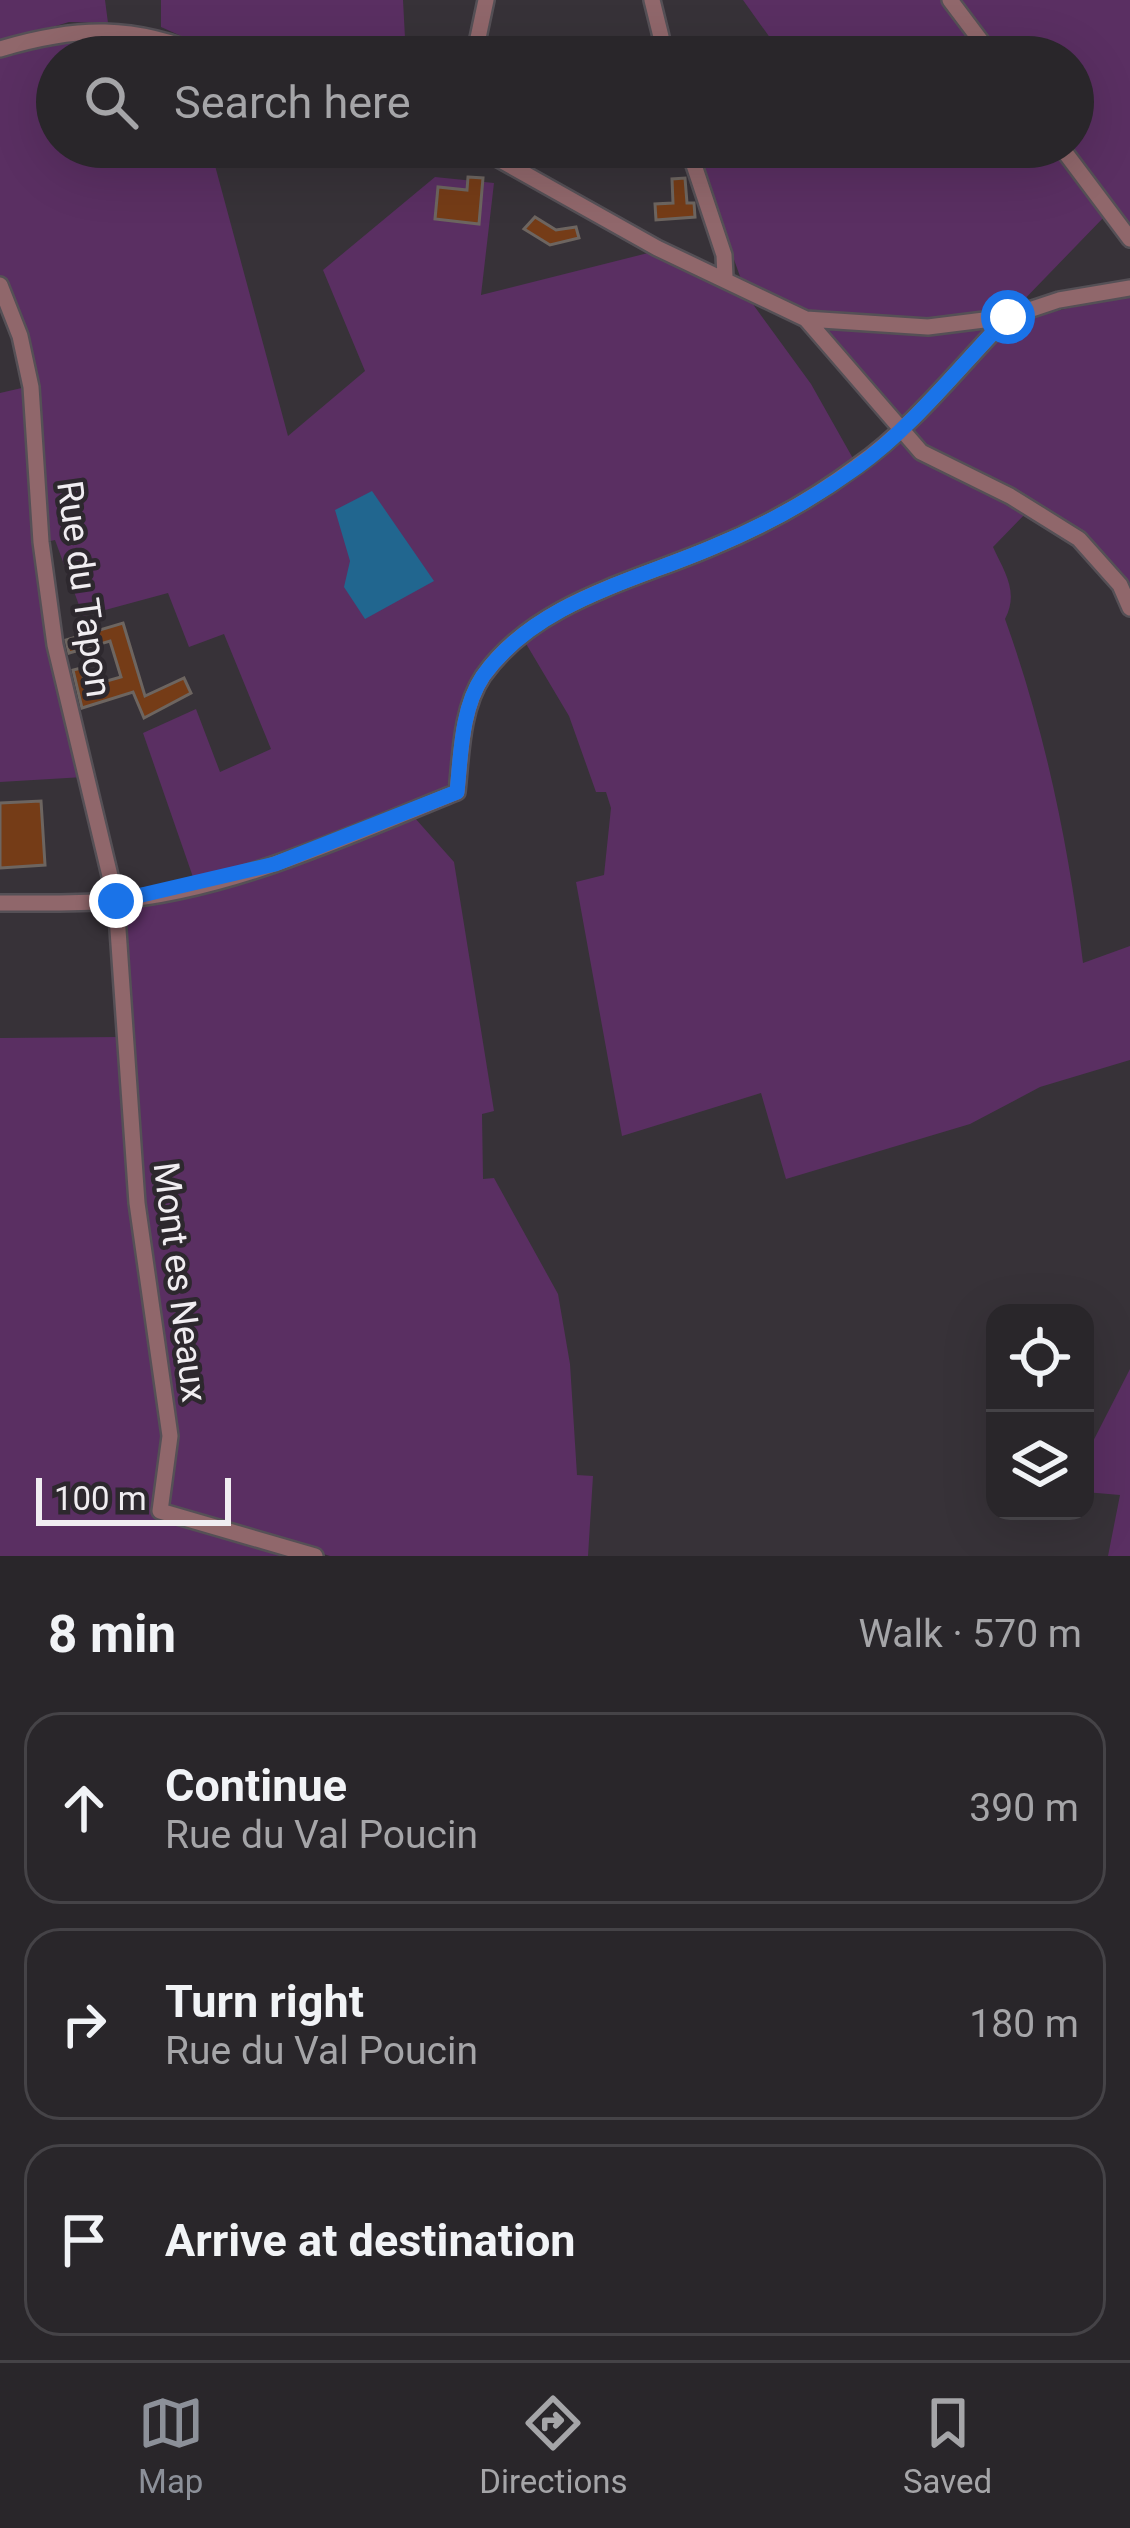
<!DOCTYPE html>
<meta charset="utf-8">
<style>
:root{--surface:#29262a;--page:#353236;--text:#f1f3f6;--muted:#a5a5a8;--line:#454347;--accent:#8c9099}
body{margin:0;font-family:Roboto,sans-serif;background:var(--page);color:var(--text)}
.controls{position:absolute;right:36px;bottom:36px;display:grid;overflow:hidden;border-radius:24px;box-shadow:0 12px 48px #0002}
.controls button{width:108px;height:108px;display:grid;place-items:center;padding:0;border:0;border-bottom:3px solid var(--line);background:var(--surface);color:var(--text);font:60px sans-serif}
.scale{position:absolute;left:36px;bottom:30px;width:195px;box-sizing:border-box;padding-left:12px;border:6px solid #f0edf1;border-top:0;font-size:33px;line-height:42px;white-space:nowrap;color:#f0edf1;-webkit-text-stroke:9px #2d282e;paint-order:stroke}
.stop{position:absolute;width:36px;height:36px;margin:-27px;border:9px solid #1a73e8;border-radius:50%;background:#fff}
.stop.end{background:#1a73e8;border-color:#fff;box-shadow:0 3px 12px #0008}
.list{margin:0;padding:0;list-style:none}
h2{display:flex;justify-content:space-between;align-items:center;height:156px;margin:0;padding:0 48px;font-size:51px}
h2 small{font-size:39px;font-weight:400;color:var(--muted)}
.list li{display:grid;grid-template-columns:78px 1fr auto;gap:36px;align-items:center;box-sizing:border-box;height:192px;margin:0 24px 24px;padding:0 24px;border:3px solid var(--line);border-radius:36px}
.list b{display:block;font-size:45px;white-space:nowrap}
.list p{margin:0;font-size:39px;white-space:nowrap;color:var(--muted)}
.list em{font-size:39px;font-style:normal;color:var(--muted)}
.icon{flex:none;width:66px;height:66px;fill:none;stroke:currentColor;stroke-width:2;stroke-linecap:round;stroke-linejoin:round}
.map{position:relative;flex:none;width:1130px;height:1556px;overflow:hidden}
.search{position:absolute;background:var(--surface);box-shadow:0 12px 48px #0002;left:36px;right:36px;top:36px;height:132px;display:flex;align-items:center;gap:30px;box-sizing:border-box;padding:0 42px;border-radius:66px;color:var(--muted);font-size:45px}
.sheet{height:804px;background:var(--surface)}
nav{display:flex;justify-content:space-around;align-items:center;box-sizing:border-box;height:168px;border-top:3px solid var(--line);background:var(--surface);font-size:33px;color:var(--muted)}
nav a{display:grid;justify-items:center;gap:6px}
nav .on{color:var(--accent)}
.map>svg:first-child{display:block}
.green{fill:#5a2f62}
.water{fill:#21668f}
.building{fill:#753c17;stroke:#6d6560;stroke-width:3}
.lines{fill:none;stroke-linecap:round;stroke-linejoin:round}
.minor-casing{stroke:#555056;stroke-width:20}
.minor{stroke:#90676b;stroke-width:15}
.route{stroke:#1a73e8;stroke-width:15}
.labels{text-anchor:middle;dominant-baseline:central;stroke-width:9;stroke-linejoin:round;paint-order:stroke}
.street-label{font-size:36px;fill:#f0edf1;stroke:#2d282e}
</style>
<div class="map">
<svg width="1130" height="1556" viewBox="0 0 1130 1556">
<rect width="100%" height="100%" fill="#373238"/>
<path class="green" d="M0 0H105L108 23 69 22 0 43Z
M161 0H403L406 57H228L161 27Z
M743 0H940L984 57H752L773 42Z
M958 0H1130V227L1070 147 1073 57H1001Z
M133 38 190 57H57V147H210L288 436 365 371 323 270 435 177 494 183 481 295 652 252 747 296 811 384 855 462C778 522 683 546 596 586 561 602 509 650 479 677 446 707 471 760 445 788L258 864 194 880 143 733 196 709 220 772 271 749 224 634 189 647 168 593 83 616 55 540 46 542 27 344 0 277V54L59 39Z
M694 147H1052L1105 216 1016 308 909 324 808 313 742 282Z
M1130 294V592L1077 532 929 449 905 428 1017 320Z
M815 324 926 334 993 324 898 423Z
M26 387 31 466 84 777 0 782V393Z
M899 439 925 460 1028 511 993 547C1005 573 1019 592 1005 619 1045 730 1069 847 1083 963L1130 946V1060L1040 1087 970 1124 786 1179 761 1093 622 1136 576 882 604 875 611 808 606 792H596L569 716 525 642C594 596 669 575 745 543 800 518 854 478 899 439Z
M414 817 454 862 494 1111 482 1114 483 1179 494 1178 558 1294 570 1364 577 1475 593 1476 588 1556H330L166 1507 174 1437 138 1164 121 907 292 867Z
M120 1037 166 1437 152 1516 291 1556H0V1038Z
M1130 1369V1556H1108L1120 1495 1085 1492V1457Z"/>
<path class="water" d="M372 491 434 581 365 619 344 587 350 561 335 510Z"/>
<path class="building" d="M468 177 483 178 479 224 435 219 438 187 467 190Z
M685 178 687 203H694L695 217 656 220 655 204 673 203 672 179Z
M535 217 556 230 576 227 579 238 550 245 524 229Z
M123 623 145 696 184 678 191 693 144 718 133 692 82 708 73 670 81 668 86 687 121 677 110 641 69 653 66 640Z
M41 801 45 865 0 868V803Z"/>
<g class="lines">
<defs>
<path id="minor" d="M652 0 666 57
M950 0 993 57
M0 49C76 26 135 24 208 57
M474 57 486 0
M477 147 657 248 806 319 928 327 1008 317 1059 300 1130 288
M688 147 724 255 725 277
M1061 147 1130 239
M0 285 20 336 31 387 41 542 55 645 116 901 137 1203 170 1436 160 1511 315 1556
M806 319 921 452 1010 496 1079 539 1120 585 1130 608
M0 903C37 903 75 904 112 901 232 891 347 836 457 792 461 755 461 709 483 676 535 602 634 581 713 547 762 527 814 498 857 466 913 427 960 366 1008 317"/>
</defs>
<use href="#minor" class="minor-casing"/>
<use href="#minor" class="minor"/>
</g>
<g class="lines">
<path class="route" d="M116 901 275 864 457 792C461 754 461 709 483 676 536 602 634 581 713 547 762 527 814 498 857 467 913 427 960 366 1008 317"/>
</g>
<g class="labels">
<g class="street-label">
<text transform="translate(84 589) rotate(82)">Rue du Tapon</text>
<text transform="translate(180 1282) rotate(83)">Mont es Neaux</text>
</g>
</g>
</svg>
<div class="controls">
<button><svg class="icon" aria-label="locate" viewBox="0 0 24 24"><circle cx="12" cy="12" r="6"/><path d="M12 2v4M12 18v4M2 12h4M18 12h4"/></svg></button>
<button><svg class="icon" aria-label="layers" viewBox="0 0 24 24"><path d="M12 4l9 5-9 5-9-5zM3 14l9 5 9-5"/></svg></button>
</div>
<div class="scale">100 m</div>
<div class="stop" style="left:1008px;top:317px"></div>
<div class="stop end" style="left:116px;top:901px"></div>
<div class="search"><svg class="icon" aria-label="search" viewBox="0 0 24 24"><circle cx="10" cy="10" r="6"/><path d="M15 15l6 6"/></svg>Search here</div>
</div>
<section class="sheet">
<h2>8 min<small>Walk · 570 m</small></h2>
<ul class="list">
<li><svg class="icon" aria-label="ahead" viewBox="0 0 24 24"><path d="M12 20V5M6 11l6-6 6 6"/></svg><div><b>Continue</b><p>Rue du Val Poucin</p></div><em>390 m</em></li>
<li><svg class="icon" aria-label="right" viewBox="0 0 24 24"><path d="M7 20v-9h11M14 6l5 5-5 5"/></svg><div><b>Turn right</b><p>Rue du Val Poucin</p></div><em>180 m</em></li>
<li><svg class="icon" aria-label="arrive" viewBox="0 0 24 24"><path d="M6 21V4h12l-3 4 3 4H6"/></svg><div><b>Arrive at destination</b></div></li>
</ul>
</section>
<nav>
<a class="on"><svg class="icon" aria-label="map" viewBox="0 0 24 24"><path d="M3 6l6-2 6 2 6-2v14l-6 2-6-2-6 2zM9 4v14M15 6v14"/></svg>Map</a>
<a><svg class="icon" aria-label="directions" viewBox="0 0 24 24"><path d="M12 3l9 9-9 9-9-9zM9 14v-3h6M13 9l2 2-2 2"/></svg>Directions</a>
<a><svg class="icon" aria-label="saved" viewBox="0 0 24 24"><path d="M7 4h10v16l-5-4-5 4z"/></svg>Saved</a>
</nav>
